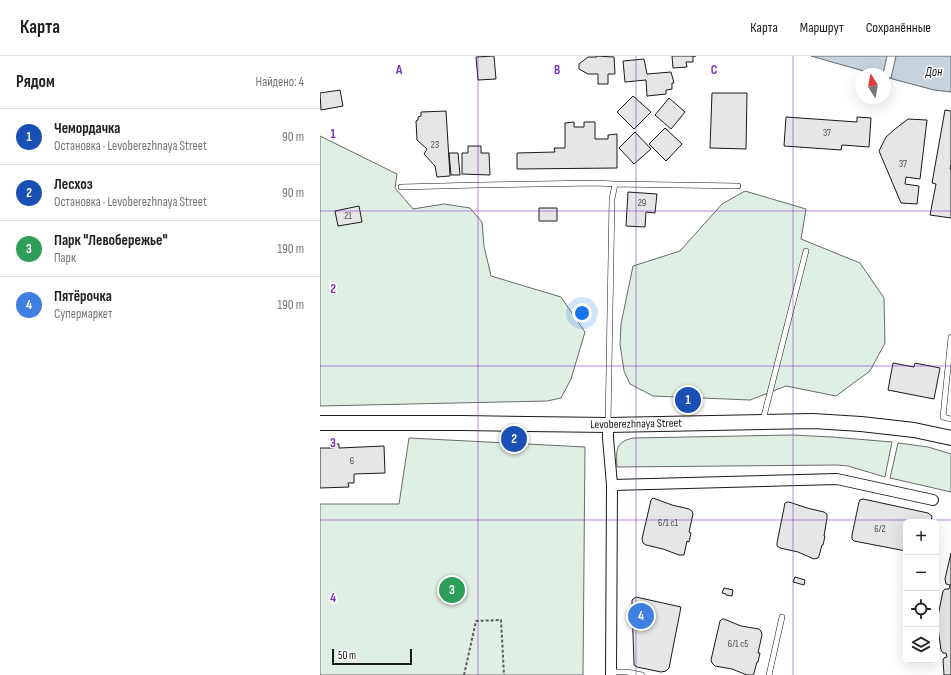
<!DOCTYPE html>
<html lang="ru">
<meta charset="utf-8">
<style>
:root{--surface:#fff;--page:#f6f6f6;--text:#222;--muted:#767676;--line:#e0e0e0;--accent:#0b8043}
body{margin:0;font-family:"Sofia Sans Condensed",sans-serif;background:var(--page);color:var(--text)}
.controls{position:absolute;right:12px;bottom:12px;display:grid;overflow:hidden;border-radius:6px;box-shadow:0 4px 16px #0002}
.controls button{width:36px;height:36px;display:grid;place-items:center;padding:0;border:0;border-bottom:1px solid var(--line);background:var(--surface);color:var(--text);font:20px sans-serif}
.compass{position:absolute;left:535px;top:12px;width:36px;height:36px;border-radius:50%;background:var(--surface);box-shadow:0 4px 16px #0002;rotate:349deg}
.scale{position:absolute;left:12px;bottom:10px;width:80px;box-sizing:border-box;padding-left:4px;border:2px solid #1a1a1a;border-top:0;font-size:11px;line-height:14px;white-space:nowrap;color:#1a1a1a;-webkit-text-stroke:3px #fff;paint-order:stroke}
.you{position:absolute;left:262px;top:257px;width:14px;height:14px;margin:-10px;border:3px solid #fff;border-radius:50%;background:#1a73e8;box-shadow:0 0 0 6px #1a73e833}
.badge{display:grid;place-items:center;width:26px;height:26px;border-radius:50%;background:var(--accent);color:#fff;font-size:13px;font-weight:700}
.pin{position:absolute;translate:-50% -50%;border:2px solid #fff;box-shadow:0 1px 4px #0006}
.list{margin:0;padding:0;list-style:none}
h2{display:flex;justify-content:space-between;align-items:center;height:52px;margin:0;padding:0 16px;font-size:17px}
h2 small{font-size:13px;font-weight:400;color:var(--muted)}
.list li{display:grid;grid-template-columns:26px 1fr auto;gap:12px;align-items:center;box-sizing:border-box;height:56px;padding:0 16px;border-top:1px solid var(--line)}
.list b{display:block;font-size:15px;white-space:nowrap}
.list p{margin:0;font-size:13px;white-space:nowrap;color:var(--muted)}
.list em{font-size:13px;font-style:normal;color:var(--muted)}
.icon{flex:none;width:22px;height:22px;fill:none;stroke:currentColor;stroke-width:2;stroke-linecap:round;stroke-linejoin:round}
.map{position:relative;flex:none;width:631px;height:619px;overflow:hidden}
header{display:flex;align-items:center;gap:24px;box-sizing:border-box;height:56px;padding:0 20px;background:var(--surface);border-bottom:1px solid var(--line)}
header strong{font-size:19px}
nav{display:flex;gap:22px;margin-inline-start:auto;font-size:14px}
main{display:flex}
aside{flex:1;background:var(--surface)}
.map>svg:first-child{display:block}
.green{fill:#e0efe3;stroke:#6a6a6a}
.water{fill:#c6d2dc;stroke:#6a6a6a}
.pier{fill:#fff;stroke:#6a6a6a}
.building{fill:#e6e6e6;stroke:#1a1a1a}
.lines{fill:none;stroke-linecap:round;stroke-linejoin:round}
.service-casing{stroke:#1a1a1a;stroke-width:6}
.minor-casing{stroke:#1a1a1a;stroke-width:12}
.secondary-casing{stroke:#1a1a1a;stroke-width:16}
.path{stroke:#5f5f5f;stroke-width:2;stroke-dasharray:3 2;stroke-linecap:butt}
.service{stroke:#fff;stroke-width:5}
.minor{stroke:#fff;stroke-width:10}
.secondary{stroke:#fff;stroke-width:14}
.grid{fill:none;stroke:#7b2cbf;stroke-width:1;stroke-opacity:0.55}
.labels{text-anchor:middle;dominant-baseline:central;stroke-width:3;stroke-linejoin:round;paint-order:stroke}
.number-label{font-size:10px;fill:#4d4d4d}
.street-label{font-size:12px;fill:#1a1a1a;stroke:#fff}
.water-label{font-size:13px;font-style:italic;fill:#1a1a1a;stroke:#fff}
.grid-label{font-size:13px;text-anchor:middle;font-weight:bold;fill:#7b2cbf;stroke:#fff;stroke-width:3;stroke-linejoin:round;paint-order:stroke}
</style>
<header>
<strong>Карта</strong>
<nav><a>Карта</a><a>Маршрут</a><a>Сохранённые</a></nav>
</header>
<main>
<aside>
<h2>Рядом<small>Найдено: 4</small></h2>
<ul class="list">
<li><span class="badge" style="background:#1a4fb4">1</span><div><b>Чемордачка</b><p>Остановка · Levoberezhnaya Street</p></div><em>90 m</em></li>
<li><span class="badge" style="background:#1a4fb4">2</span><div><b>Лесхоз</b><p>Остановка · Levoberezhnaya Street</p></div><em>90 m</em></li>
<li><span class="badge" style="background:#2e9e5b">3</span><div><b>Парк &quot;Левобережье&quot;</b><p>Парк</p></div><em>190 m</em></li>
<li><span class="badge" style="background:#3f7fe0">4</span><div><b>Пятёрочка</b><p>Супермаркет</p></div><em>190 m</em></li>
</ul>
</aside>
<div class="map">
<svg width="631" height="619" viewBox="0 0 631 619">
<rect width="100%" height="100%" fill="#fff"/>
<path class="green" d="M0 80 77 118 75 132 93 153 124 148 150 152 162 166 164 190 171 220 241 241 265 276 251 323 241 342 227 345 0 350Z
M425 135 486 153 481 183 540 207 564 242 565 287 550 315 516 340 466 330 430 344 333 340 310 328 304 315 300 288 301 268 313 210 360 195 402 148Z
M473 379 512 381 572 386 565 421 528 410 517 409 297 411C296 395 295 385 314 382Z
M89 382 265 391 263 619H0V448H79Z
M578 387 608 391 631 398V436L570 422Z"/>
<path class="water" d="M491 0H631V36L614 34 565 21V18H554Z"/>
<path class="pier" d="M567 0H576L571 22 565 21V18H563Z"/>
<path class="building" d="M174 0 176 23 158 24 156 1Z
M277 0 294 1 295 18H288V28H278V18H268L259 13V8L268 1H277Z
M352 0H376H373V6H366L367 11 353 12Z
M324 3 327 18 351 16 354 27H352V33L346 34V38L327 40 326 24 305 26 303 5Z
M20 34 23 50 1 54 0 37Z
M392 37H427L426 93 390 92Z
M313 40 331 56 314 73 297 56Z
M349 42 365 56 351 73 335 59Z
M625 54 631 55V108L630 113H631V162L610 159 616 128 612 127Z
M126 55 130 120 117 121 115 110 104 98 107 93 97 84 96 65 98 64V61L101 60V56Z
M466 61 537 66V61L551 62 549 91 522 89 521 94 464 90Z
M588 63 607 64 600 123 586 121 585 128 599 130 597 148 581 147 559 95 566 81 575 73Z
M254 66V71H264V66H275V83H288V79L297 78V112L197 113V97L235 96 234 92H245V67Z
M345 72 362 88 346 105 329 88Z
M315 76 331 93 314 108 299 92Z
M148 90H161V97H169L170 119 142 118V97H148Z
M129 97H138L140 119H131Z
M308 136 337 138 335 157 326 156 325 171 306 170Z
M39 150 42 166 18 170 15 155Z
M219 152H237V165H219Z
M573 307 594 311 595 307 620 312 614 343 568 334Z
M14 388H19V392L64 390 65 417 34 418V427H28L29 431 0 432V392H14Z
M333 442 352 449 369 453 372 455 373 458 369 476 371 477 369 486 367 485 364 499H359L343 493 326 489 323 487 322 483 331 444Z
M543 443 608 457 612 460 611 466H586V495L534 485 532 483V479L539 446 540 444Z
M467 446H469L487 452 504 456 507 458V462L504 480H505L503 489H502L499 500 498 502 494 503 478 496 460 492 457 490V487L465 447Z
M631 497V619H624L623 604 624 602 627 601 626 597H623L621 594 617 565 623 535 625 533H629L630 529 626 528 625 523Z
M475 521 485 524 484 529 473 526Z
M404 532 413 534 412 540 406 539V538L402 537Z
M316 541 361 551 349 612 346 615 341 616 317 611 314 609 312 547V544Z
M402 563H404L421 570 439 573 441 575 442 579 438 597H440L438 606H437L434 617 433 619H427L412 613 395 610 392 607 391 604 400 565Z"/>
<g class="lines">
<defs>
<path id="service" d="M295 128 418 130
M81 131 159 129 275 127 295 128 292 143 288 368
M631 281 623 361 631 363
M443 364 486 195
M291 616H307L322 619
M449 619 462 561"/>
<path id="minor" d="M288 369V382L292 429 291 619
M292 429 517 423 613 444"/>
<path id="secondary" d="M0 367H142L288 369 493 365 541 368 594 374 631 382"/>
</defs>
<use href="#service" class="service-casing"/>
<use href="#minor" class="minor-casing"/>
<use href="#secondary" class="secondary-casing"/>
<path class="path" d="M144 619 156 565 181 564 184 619"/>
<use href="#service" class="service"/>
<use href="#minor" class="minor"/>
<use href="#secondary" class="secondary"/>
</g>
<path class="grid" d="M158 0V619M316 0V619M473 0V619M0 155H631M0 310H631M0 464H631"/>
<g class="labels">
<g class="number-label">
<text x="507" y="77">37</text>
<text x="115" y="89">23</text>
<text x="583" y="108">37</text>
<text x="322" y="147">29</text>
<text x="28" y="160">21</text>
<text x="32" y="405">6</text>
<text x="348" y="467">6/1 с1</text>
<text x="560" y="473">6/2</text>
<text x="418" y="588">6/1 с5</text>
</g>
<g class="street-label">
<text transform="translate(316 368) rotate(-1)">Levoberezhnaya Street</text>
</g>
<g class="water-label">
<text x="614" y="16">Дон</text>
</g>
</g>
<g class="grid-label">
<text x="79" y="18">A</text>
<text x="237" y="18">B</text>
<text x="394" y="18">C</text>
<text x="13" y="82">1</text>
<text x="13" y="237">2</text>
<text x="13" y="391">3</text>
<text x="13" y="546">4</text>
</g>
</svg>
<div class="controls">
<button>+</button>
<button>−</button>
<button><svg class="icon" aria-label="locate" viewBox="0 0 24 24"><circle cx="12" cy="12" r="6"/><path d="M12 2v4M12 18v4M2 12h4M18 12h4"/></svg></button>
<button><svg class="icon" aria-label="layers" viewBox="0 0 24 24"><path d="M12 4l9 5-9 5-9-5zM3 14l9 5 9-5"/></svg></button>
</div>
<svg class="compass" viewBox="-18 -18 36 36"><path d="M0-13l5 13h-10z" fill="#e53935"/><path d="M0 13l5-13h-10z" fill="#767676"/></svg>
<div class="scale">50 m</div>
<div class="you"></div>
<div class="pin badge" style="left:368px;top:344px;background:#1a4fb4">1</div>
<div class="pin badge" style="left:194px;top:383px;background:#1a4fb4">2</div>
<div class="pin badge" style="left:132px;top:534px;background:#2e9e5b">3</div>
<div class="pin badge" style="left:321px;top:560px;background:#3f7fe0">4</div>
</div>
</main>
